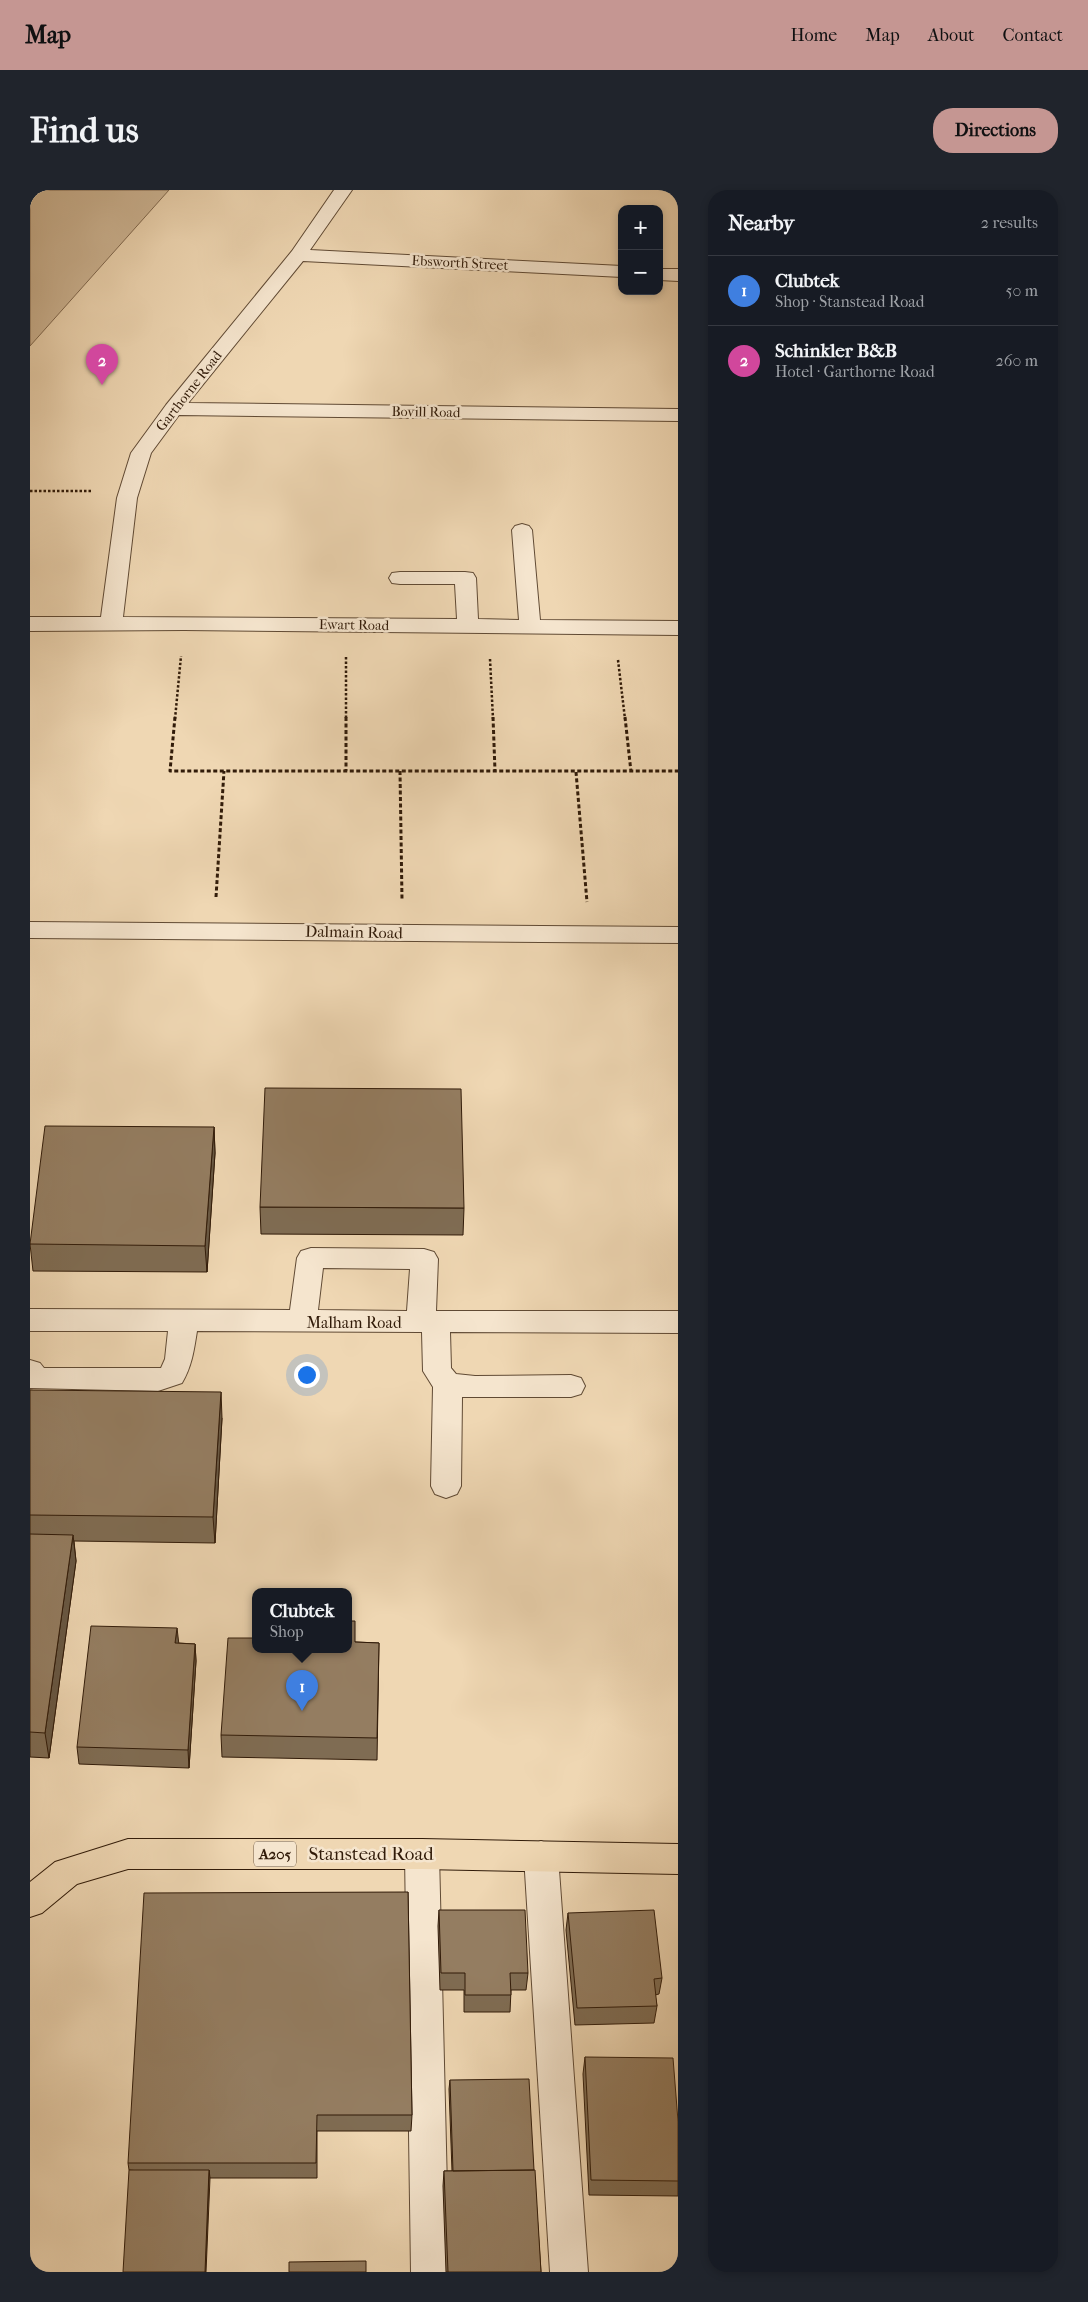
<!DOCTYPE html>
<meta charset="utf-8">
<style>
:root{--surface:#171b24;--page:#20242c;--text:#f1f3f6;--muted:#9ea1a6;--line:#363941;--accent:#c59692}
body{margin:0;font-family:"IM FELL French Canon",serif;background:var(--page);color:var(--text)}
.controls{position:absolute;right:15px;top:15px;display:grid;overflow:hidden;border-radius:10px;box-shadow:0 2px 8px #0003}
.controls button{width:45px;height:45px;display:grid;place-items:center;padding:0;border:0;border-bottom:1px solid var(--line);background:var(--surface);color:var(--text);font:25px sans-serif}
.you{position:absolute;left:276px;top:1184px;width:18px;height:18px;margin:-12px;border:4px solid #fff;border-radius:50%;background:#1a73e8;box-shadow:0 0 0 8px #1a73e833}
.badge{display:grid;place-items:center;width:32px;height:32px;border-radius:50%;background:var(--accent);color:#fff;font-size:16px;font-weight:700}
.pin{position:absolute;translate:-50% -41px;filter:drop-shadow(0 1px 2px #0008)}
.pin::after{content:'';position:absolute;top:26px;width:18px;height:15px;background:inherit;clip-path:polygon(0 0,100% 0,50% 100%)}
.popup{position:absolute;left:222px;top:1398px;width:100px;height:65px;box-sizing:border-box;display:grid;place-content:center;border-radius:10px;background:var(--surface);filter:drop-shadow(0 1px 4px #0005);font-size:16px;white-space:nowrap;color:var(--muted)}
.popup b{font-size:19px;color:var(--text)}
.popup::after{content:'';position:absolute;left:50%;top:100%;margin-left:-10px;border:10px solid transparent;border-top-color:var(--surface)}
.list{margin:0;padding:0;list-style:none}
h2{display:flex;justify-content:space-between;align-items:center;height:65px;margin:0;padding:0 20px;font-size:21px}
h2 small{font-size:16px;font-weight:400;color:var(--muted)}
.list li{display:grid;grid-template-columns:32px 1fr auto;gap:15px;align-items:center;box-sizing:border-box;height:70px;padding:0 20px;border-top:1px solid var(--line)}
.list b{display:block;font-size:19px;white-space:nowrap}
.list p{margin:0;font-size:16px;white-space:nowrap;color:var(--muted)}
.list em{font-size:16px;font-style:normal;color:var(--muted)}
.map{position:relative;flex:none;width:648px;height:2082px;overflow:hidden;border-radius:20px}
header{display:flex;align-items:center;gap:30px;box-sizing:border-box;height:70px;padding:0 25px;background:var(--accent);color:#111}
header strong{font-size:24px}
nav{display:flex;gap:28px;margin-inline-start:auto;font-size:18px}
.intro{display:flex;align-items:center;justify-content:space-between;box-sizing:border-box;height:120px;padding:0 30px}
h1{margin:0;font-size:35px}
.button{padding:12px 22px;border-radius:20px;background:var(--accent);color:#111;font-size:18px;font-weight:700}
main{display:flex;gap:30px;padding:0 30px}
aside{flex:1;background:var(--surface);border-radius:20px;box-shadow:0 2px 8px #0003}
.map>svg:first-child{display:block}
.green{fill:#cfb796;stroke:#806950}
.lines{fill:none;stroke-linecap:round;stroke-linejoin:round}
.minor-casing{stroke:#604a34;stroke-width:2}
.highway-casing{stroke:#311b09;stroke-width:2}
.path-far1{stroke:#311b09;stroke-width:2.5;stroke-dasharray:2.5 2;stroke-linecap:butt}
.path{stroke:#311b09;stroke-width:3;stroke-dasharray:4 2.5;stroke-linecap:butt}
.minor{fill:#f5e5ce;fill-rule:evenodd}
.highway{fill:#efd7b3;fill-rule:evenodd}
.wall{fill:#7f6c53;stroke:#311b09}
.shaded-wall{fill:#685844;stroke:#311b09}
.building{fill:#947d61;stroke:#311b09}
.labels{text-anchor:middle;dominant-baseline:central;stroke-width:5;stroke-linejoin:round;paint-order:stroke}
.far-street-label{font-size:14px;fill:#311b09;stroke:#f5e5ce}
.shield{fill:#f5e5ce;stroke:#6c5844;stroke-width:1}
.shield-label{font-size:15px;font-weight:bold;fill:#311b09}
.street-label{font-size:16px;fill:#311b09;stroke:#f5e5ce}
.near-street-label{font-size:19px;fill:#311b09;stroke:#f5e5ce}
</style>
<header>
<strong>Map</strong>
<nav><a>Home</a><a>Map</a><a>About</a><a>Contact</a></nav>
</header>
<div class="intro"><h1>Find us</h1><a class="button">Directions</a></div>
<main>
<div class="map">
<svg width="648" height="2082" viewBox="0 0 648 2082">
<rect width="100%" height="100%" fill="#efd7b3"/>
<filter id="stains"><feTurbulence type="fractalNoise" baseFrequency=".004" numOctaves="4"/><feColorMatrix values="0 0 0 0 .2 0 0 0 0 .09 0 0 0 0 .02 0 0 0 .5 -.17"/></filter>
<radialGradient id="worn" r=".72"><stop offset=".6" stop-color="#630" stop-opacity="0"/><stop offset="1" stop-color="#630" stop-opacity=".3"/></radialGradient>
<path class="green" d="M0 0H139L0 156Z"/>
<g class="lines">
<defs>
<path id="minor" d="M304 0H322L280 60 592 76V87L273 71 158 213 648 219V231L149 225 121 263 107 308 93 427 427 429 425 394H370L362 393 359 388 362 383 370 382H435L443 383 446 388 448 429 489 430 482 340 485 336 492 334 499 336 502 340 510 430 648 431V445L154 440 0 441V427H71L87 308 101 263 136 215 262 61Z
M629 79H648V91L629 90Z
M0 732 648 737V753L0 748Z
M281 1058 394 1059 404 1062 408 1069 406 1121H648V1143L420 1142 421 1178 426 1184 445 1186 541 1185 551 1188 555 1196 551 1204 541 1207H432L431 1296 427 1304 416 1308 405 1304 401 1296 403 1197 393 1181 392 1142 167 1141C164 1160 162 1176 152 1193L128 1201 0 1198V1170L10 1173 14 1178H131L135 1169 138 1141H0V1119L260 1120 267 1068 271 1061ZM293 1078 380 1079 377 1121 288 1120Z
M392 1649 404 1654 409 1664 419 2082H381L375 1664 380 1654Z
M511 1651 523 1656 528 1666 558 2082H520L494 1666 499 1656Z"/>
<path id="highway" d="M98 1649H392L648 1654V1684L392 1679H98L47 1694 12 1723 0 1727V1692L25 1672Z"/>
</defs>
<use href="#minor" class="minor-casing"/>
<use href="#highway" class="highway-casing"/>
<path class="path-far1" d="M0 5 5 0
M0 301H63
M316 467V529
M460 469 463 529
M588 470 595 529
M145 529 151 466"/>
<path class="path" d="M145 527 140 581H648
M316 527V581
M463 527 465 581
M595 527 601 582
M370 581 372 710
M546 582 557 712
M186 707 194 581"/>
<use href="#minor" class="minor"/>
<use href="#highway" class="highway"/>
</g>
<path class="wall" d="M184 937 185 963 177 1082 3 1081 0 1054Z
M230 1017 434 1018 433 1045 231 1044Z
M0 1200 192 1228 185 1353 44 1351 46 1371 19 1568 0 1567Z
M325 1452 349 1453 347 1570 192 1567 191 1545Z
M148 1453 165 1454 166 1471 159 1578 49 1574 47 1557Z
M378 1702 382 1925 381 1941H287V1988H180L99 1980 98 1973Z
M409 1720 498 1783 496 1800H481L480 1822H434V1800H410L408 1736Z
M538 1723 632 1788 629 1804 625 1805 627 1816 624 1833 545 1835 536 1740Z
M555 1867 648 1931V2006L559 2005 553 1884Z
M420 1890 504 1980 511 2082H416L413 1996 414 1981H422L419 1899Z"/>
<path class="shaded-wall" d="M184 937 185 963 177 1082 175 1056Z
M191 1202 192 1228 185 1353 183 1327Z
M43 1345 46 1371 19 1568 15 1543Z
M147 1438 149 1455 145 1453Z
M165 1454 166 1471 159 1578 158 1560Z
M179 1980 180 1988 176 2082H175Z"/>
<path class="building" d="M235 898 431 899 434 1018 230 1017Z
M15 936 184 937 175 1056 0 1054Z
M0 1200 191 1202 183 1327 0 1325Z
M0 1344 43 1345 15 1543 0 1542Z
M318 1431H325V1452L349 1453 347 1548 191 1545 198 1448H226V1460H318Z
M61 1436 147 1438 145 1453 165 1454 158 1560 47 1557Z
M378 1702 382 1925H287L286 1973H98L114 1703Z
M409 1720H495L498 1783H480L481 1805H435V1783H411Z
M624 1720 632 1788 624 1789 627 1816 547 1818 538 1723Z
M555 1867 643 1868 648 1931V1991L561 1990Z
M499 1889 504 1980 423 1981 420 1890Z
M99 1980H179L175 2082H93Z
M505 1980 511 2082H418L414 1981Z
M336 2071V2082H259V2072Z"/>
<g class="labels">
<g class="far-street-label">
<text transform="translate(430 73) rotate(3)">Ebsworth Street</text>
<text transform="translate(159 201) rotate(-52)">Garthorne Road</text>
<text transform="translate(396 222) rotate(1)">Bovill Road</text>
<text transform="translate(324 435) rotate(1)">Ewart Road</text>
</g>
<rect class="shield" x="224" y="1651.5" width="42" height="25" rx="4"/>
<g class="shield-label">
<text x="245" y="1664">A205</text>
</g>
<g class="street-label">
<text transform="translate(324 742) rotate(1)">Dalmain Road</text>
<text x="324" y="1132">Malham Road</text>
</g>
<g class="near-street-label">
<text x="341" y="1664">Stanstead Road</text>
</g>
</g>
<rect width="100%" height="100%" filter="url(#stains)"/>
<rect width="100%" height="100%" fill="url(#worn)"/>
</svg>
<div class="controls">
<button>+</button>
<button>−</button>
</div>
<div class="you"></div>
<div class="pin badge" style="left:272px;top:1521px;background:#3f7fe0">1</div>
<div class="popup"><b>Clubtek</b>Shop</div>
<div class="pin badge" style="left:72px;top:195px;background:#d1479c">2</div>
</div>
<aside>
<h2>Nearby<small>2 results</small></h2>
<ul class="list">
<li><span class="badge" style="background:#3f7fe0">1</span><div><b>Clubtek</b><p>Shop · Stanstead Road</p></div><em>50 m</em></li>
<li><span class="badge" style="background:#d1479c">2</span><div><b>Schinkler B&amp;B</b><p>Hotel · Garthorne Road</p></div><em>260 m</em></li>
</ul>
</aside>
</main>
